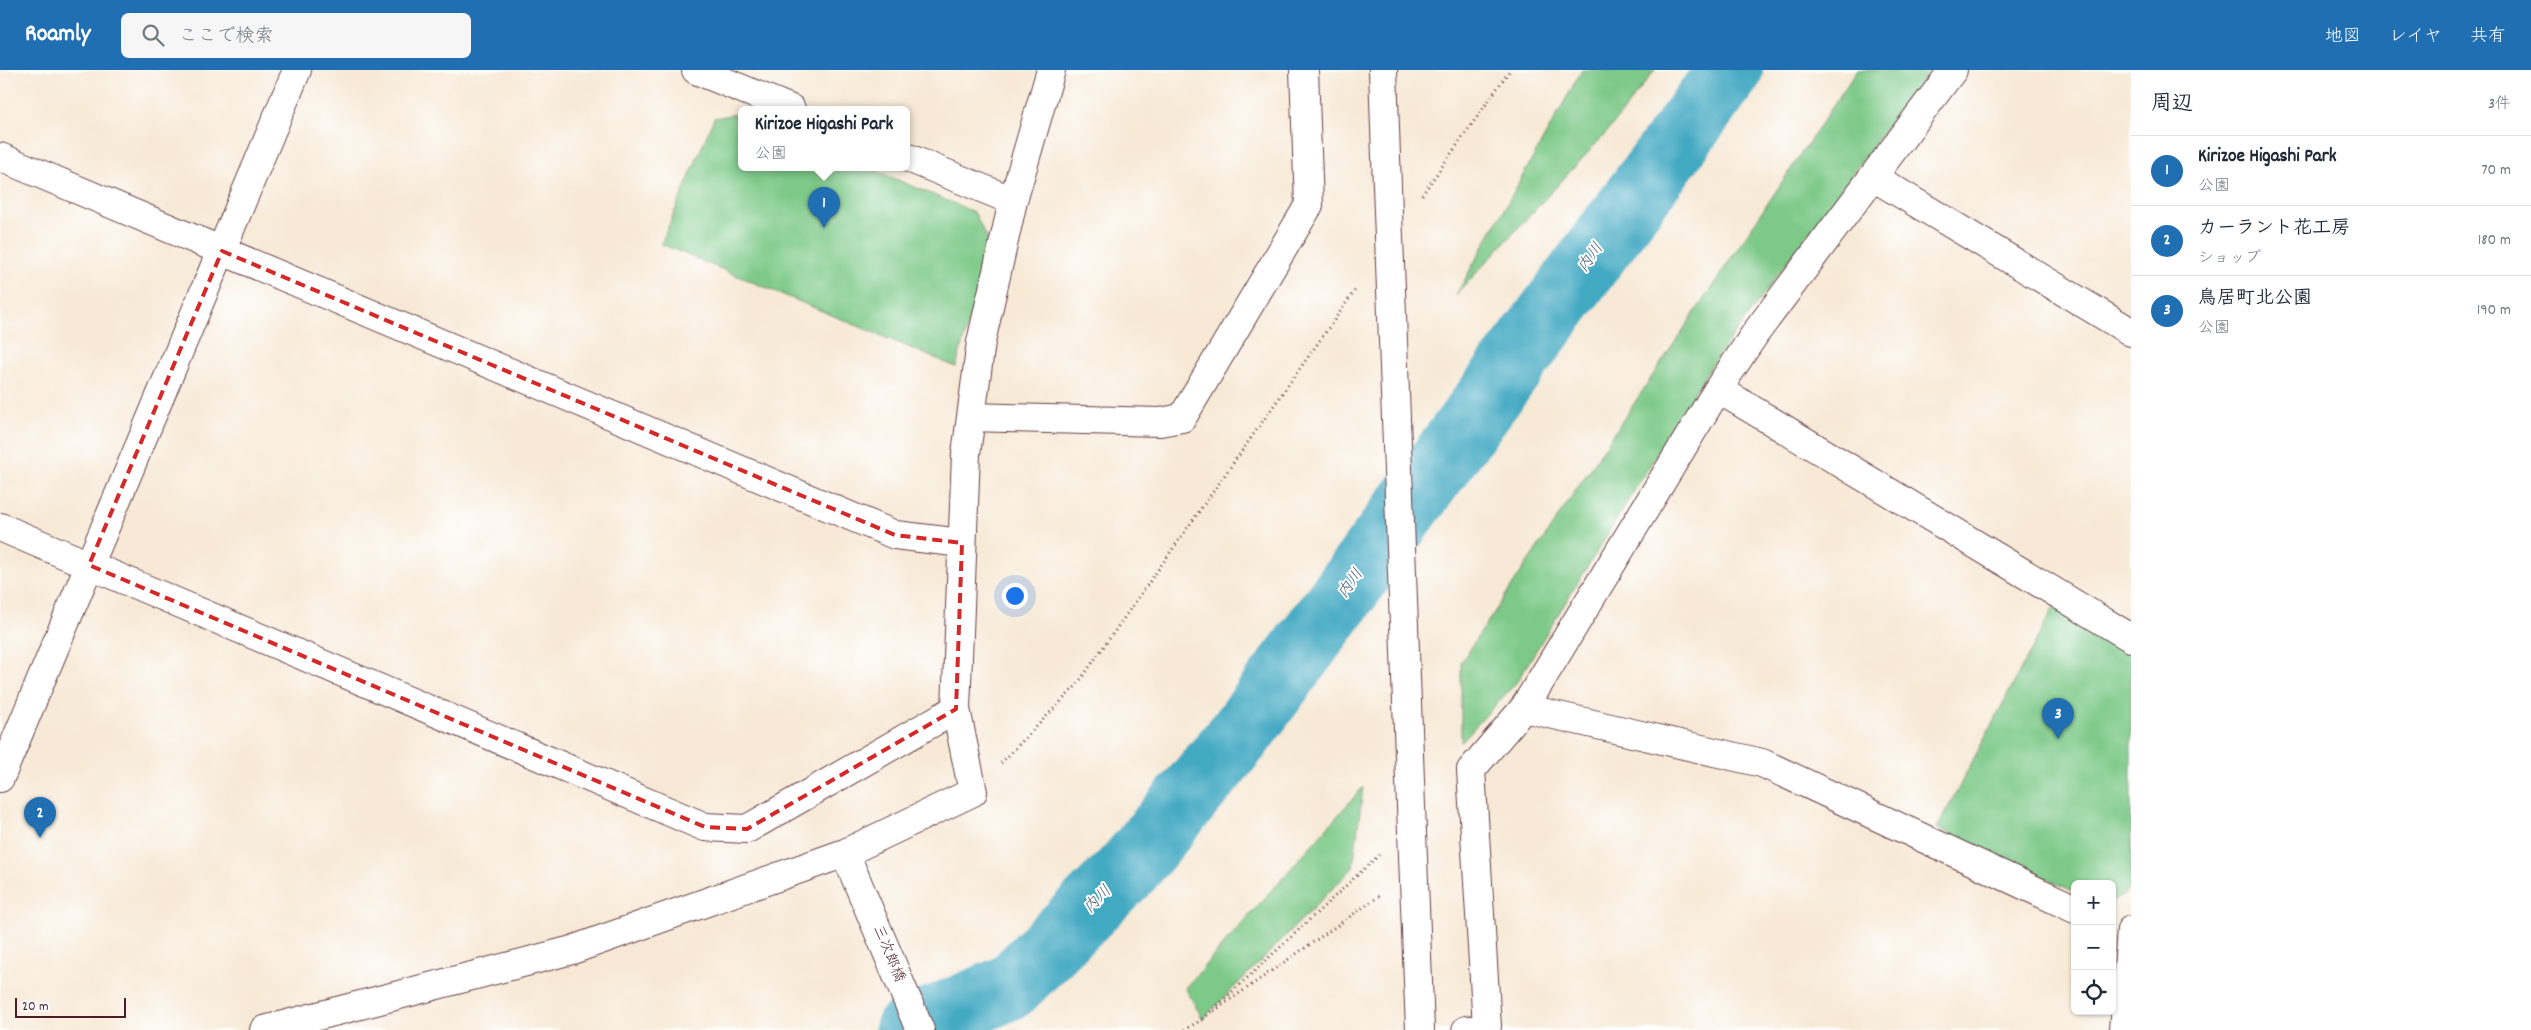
<!DOCTYPE html>
<html lang="ja">
<meta charset="utf-8">
<style>
:root{--surface:#fff;--page:#f6f6f7;--text:#1f2937;--muted:#747a83;--line:#e0e1e3;--accent:#1f6fb2}
body{margin:0;font-family:Dekko,"Klee One",sans-serif;background:var(--page);color:var(--text)}
.controls{position:absolute;right:15px;bottom:15px;display:grid;overflow:hidden;border-radius:8px;box-shadow:0 1px 4px #0004}
.controls button{width:45px;height:45px;display:grid;place-items:center;padding:0;border:0;border-bottom:1px solid var(--line);background:var(--surface);color:var(--text);font:25px sans-serif}
.scale{position:absolute;left:15px;bottom:12px;width:111px;box-sizing:border-box;padding-left:5px;border:2px solid #4a1f2b;border-top:0;font-size:14px;line-height:18px;white-space:nowrap;color:#4a1f2b;-webkit-text-stroke:4px #fff;paint-order:stroke}
.you{position:absolute;left:1014px;top:525px;width:18px;height:18px;margin:-12px;border:4px solid #fff;border-radius:50%;background:#1a73e8;box-shadow:0 0 0 8px #1a73e833}
.badge{display:grid;place-items:center;width:32px;height:32px;border-radius:50%;background:var(--accent);color:#fff;font-size:16px;font-weight:700}
.pin{position:absolute;translate:-50% -41px;filter:drop-shadow(0 1px 2px #0008)}
.pin::after{content:'';position:absolute;top:26px;width:18px;height:15px;background:inherit;clip-path:polygon(0 0,100% 0,50% 100%)}
.popup{position:absolute;left:738px;top:36px;width:172px;height:65px;box-sizing:border-box;display:grid;place-content:center;border-radius:8px;background:var(--surface);filter:drop-shadow(0 1px 4px #0005);font-size:16px;white-space:nowrap;color:var(--muted)}
.popup b{font-size:19px;color:var(--text)}
.popup::after{content:'';position:absolute;left:50%;top:100%;margin-left:-10px;border:10px solid transparent;border-top-color:var(--surface)}
.list{margin:0;padding:0;list-style:none}
h2{display:flex;justify-content:space-between;align-items:center;height:65px;margin:0;padding:0 20px;font-size:21px}
h2 small{font-size:16px;font-weight:400;color:var(--muted)}
.list li{display:grid;grid-template-columns:32px 1fr auto;gap:15px;align-items:center;box-sizing:border-box;height:70px;padding:0 20px;border-top:1px solid var(--line)}
.list b{display:block;font-size:19px;white-space:nowrap}
.list p{margin:0;font-size:16px;white-space:nowrap;color:var(--muted)}
.list em{font-size:16px;font-style:normal;color:var(--muted)}
.icon{flex:none;width:28px;height:28px;fill:none;stroke:currentColor;stroke-width:2;stroke-linecap:round;stroke-linejoin:round}
.map{position:relative;flex:none;width:2131px;height:960px;overflow:hidden}
header{display:flex;align-items:center;gap:30px;box-sizing:border-box;height:70px;padding:0 25px;background:var(--accent);color:#fff}
header strong{font-size:24px}
nav{display:flex;gap:28px;margin-inline-start:auto;font-size:18px}
.search{width:350px;height:45px;background:var(--page);display:flex;align-items:center;gap:12px;box-sizing:border-box;padding:0 18px;border-radius:8px;color:var(--muted);font-size:19px}
main{display:flex}
aside{flex:1;background:var(--surface)}
.map>svg:first-child{display:block}
.green{fill:#7dc988;stroke:#64745a}
.lines{fill:none;stroke-linecap:round;stroke-linejoin:round}
.river{stroke:#42a9c2;stroke-width:66}
.minor-casing{stroke:#643d44;stroke-width:30}
.path{stroke:#643d44;stroke-width:3;stroke-dasharray:1 4;stroke-linecap:butt}
.minor{stroke:#fff;stroke-width:28}
.minor-bridge-casing{stroke:#643d44;stroke-width:30;stroke-linecap:butt}
.minor-bridge{stroke:#fff;stroke-width:28}
.marked{fill:none;stroke:#d62828;stroke-width:4;stroke-dasharray:10 6;stroke-linejoin:round}
.labels{text-anchor:middle;dominant-baseline:central;stroke-width:4;stroke-linejoin:round;paint-order:stroke}
.street-label{font-size:15px;fill:#4a1f2b;stroke:#fff}
.water-label{font-size:16px;font-style:italic;fill:#465d6f;stroke:#fff}
</style>
<header>
<strong>Roamly</strong>
<div class="search"><svg class="icon" aria-label="search" viewBox="0 0 24 24"><circle cx="10" cy="10" r="6"/><path d="M15 15l6 6"/></svg>ここで検索</div>
<nav><a>地図</a><a>レイヤ</a><a>共有</a></nav>
</header>
<main>
<div class="map">
<svg width="2131" height="960" viewBox="0 0 2131 960">
<rect width="100%" height="100%" fill="#fff"/>
<filter id="ink" filterUnits="userSpaceOnUse"><feTurbulence type="fractalNoise" baseFrequency=".02" numOctaves="2"/><feDisplacementMap in="SourceGraphic" scale="10" xChannelSelector="R" yChannelSelector="G"/><feConvolveMatrix kernelMatrix="1 2 1 2 8 2 1 2 1" color-interpolation-filters="sRGB"/></filter>
<filter id="wash" filterUnits="userSpaceOnUse"><feTurbulence type="fractalNoise" baseFrequency=".0096" numOctaves="4" result="noise"/><feDisplacementMap in="SourceGraphic" scale="20" xChannelSelector="R" yChannelSelector="G"/><feGaussianBlur stdDeviation="1.12" result="paint"/><feColorMatrix in="noise" values="0 0 0 0 0 0 0 0 0 0 0 0 0 0 0 0 0 1.4 0 .05"/><feComposite in="paint" operator="in"/></filter>
<g filter="url(#wash)">
<rect width="100%" height="100%" fill="#f7e9d5"/>
<path class="green" d="M1582 0H1655L1607 62 1456 225Z
M1857 0H1929L1711 296 1516 613 1461 672V592Z
M741 43 742 97H867L974 142 990 174 956 297 661 174 714 48Z
M2055 535 2131 579V813L2124 825 2112 831V814H2075V822L1937 758Z
M1363 717 1353 798 1203 949 1185 918Z"/>
<g class="lines">
<path class="river" d="M908 960 1010 917 1129 798 1239 666 1730 0"/>
</g>
</g>
<g filter="url(#ink)">
<g class="lines">
<defs>
<path id="minor" d="M696 0 791 39
M1383 0 1387 116
M0 87 895 465 962 473
M906 87 1013 131
M1873 107 2131 262
M1718 319 2131 568
M971 347 1160 352 1182 348 1309 135 1304 0
M0 457 705 757 747 759 956 639
M1524 638 1762 693 2075 839
M0 708 297 0
M1412 762 1420 960
M264 960 572 880 845 783
M920 960 845 783 973 722 956 639 966 384 981 272 1013 131 1051 0
M1466 960 1487 957 1471 700 1524 638 1718 319 1757 261 1953 0
M2123 960 2131 860"/>
</defs>
<use href="#minor" class="minor-casing"/>
<path class="path" d="M1422 125 1510 0
M1001 693 1076 616 1356 219
M1214 941 1381 825
M1203 949 1379 785
M1184 960 1205 948"/>
<use href="#minor" class="minor"/>
<defs>
<path id="minor-bridge" d="M1387 116 1412 762"/>
</defs>
<use href="#minor-bridge" class="minor-bridge-casing"/>
<use href="#minor-bridge" class="minor-bridge"/>
</g>
</g>
<path class="marked" d="M222 181 895 465 962 473 956 639 747 759 705 757 89 495Z"/>
<g class="labels">
<g class="street-label">
<text transform="translate(888 884) rotate(67)">三次郎橋</text>
</g>
<g class="water-label">
<text transform="translate(1591 188) rotate(-54)">内川</text>
<text transform="translate(1351 514) rotate(-54)">内川</text>
<text transform="translate(1098 830) rotate(-45)">内川</text>
</g>
</g>
</svg>
<div class="controls">
<button>+</button>
<button>−</button>
<button><svg class="icon" aria-label="locate" viewBox="0 0 24 24"><circle cx="12" cy="12" r="6"/><path d="M12 2v4M12 18v4M2 12h4M18 12h4"/></svg></button>
</div>
<div class="scale">20 m</div>
<div class="you"></div>
<div class="pin badge" style="left:824px;top:158px">1</div>
<div class="popup"><b>Kirizoe Higashi Park</b>公園</div>
<div class="pin badge" style="left:40px;top:768px">2</div>
<div class="pin badge" style="left:2058px;top:669px">3</div>
</div>
<aside>
<h2>周辺<small>3件</small></h2>
<ul class="list">
<li><span class="badge">1</span><div><b>Kirizoe Higashi Park</b><p>公園</p></div><em>70 m</em></li>
<li><span class="badge">2</span><div><b>カーラント花工房</b><p>ショップ</p></div><em>180 m</em></li>
<li><span class="badge">3</span><div><b>鳥居町北公園</b><p>公園</p></div><em>190 m</em></li>
</ul>
</aside>
</main>
